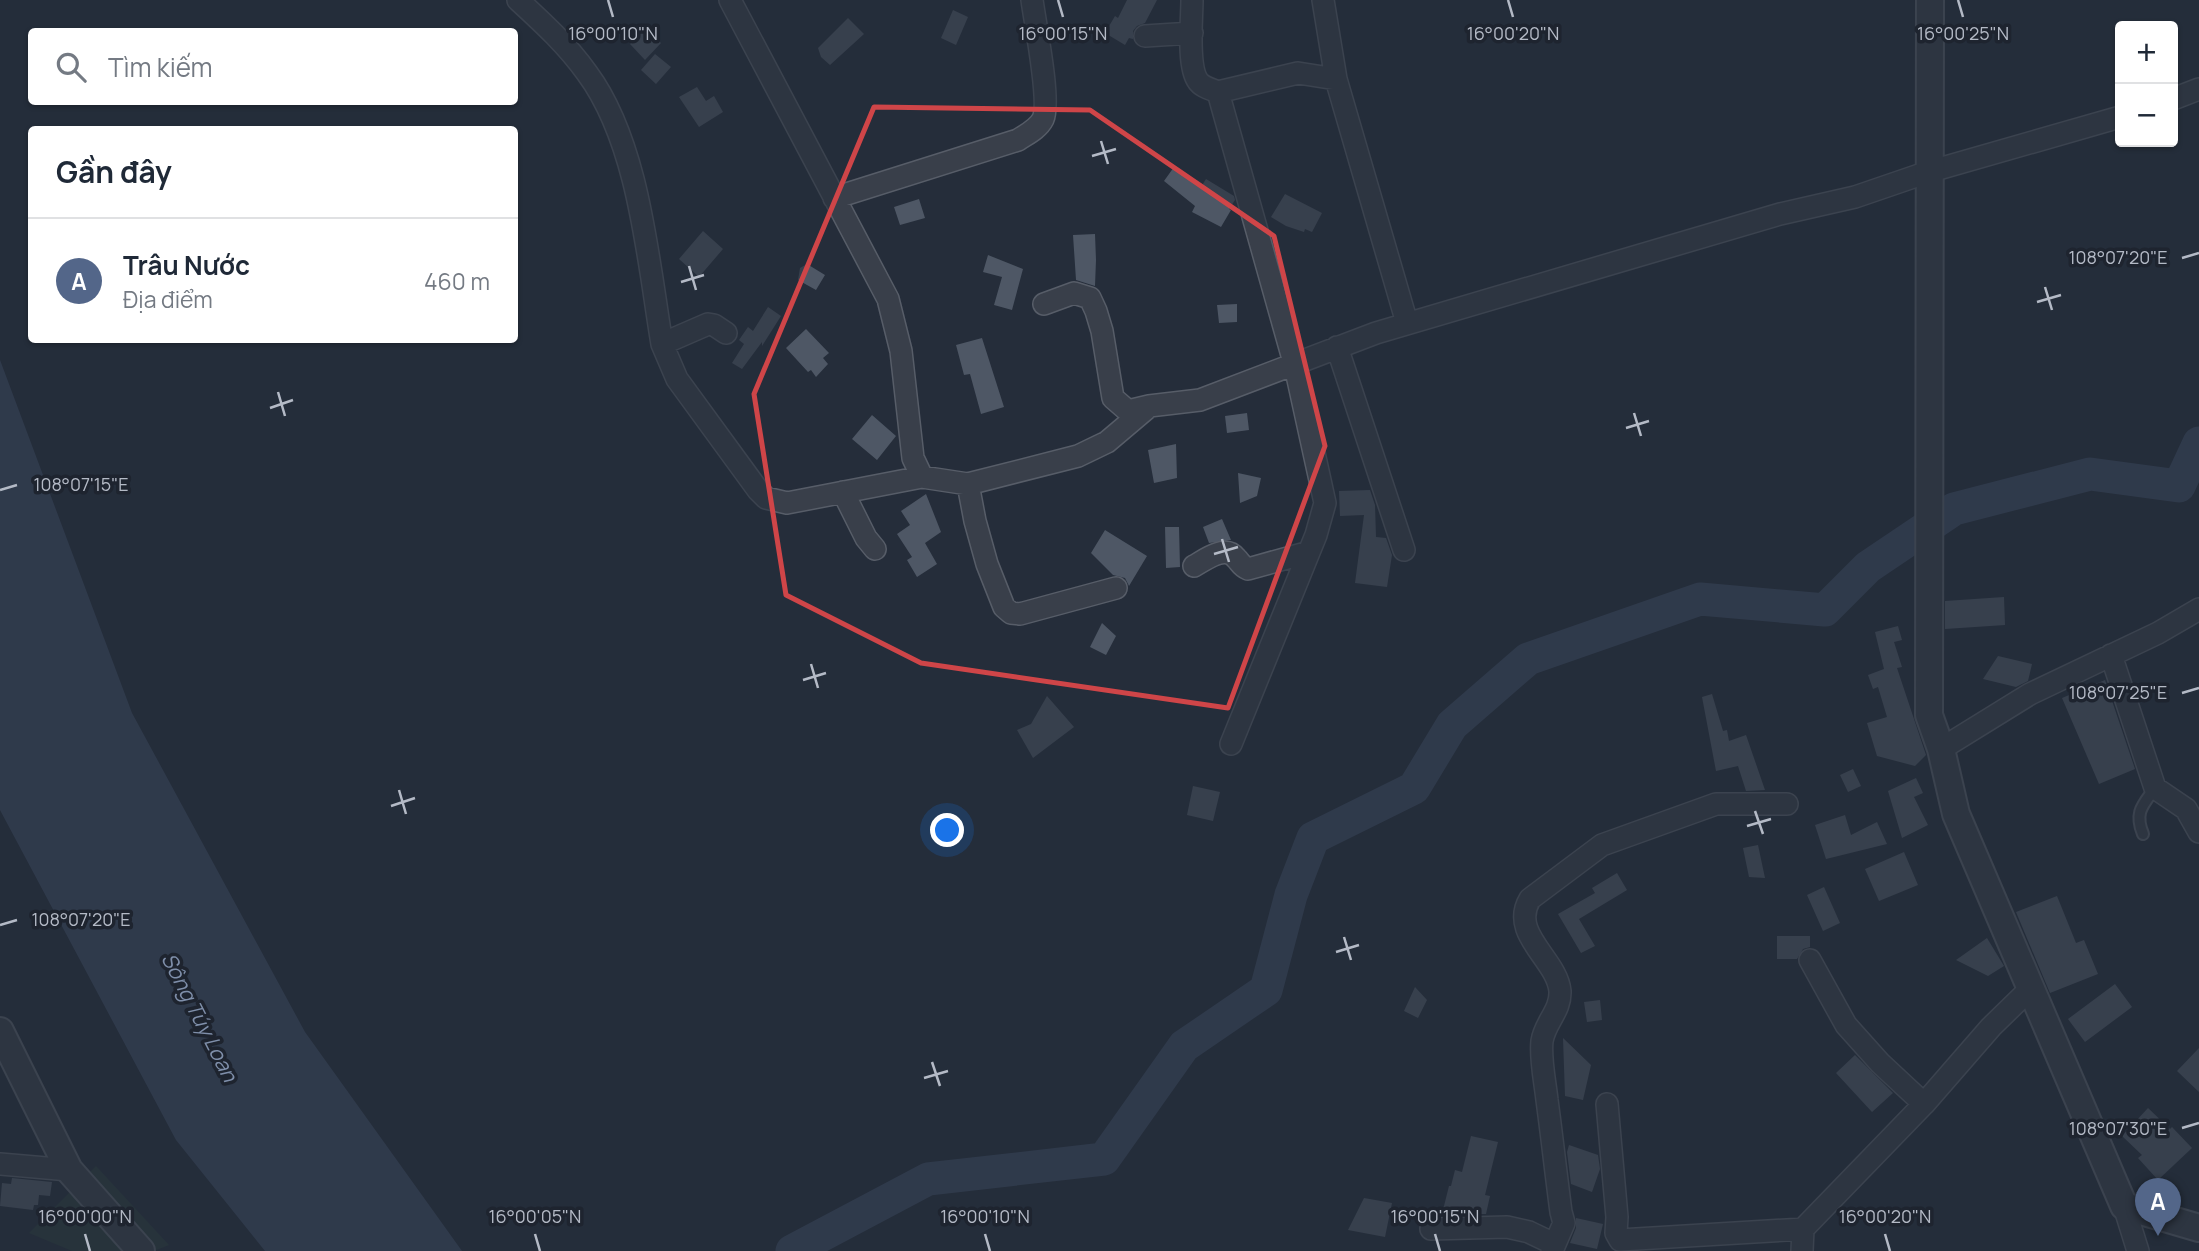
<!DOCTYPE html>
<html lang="vi">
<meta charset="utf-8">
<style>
:root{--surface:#fff;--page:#f6f6f7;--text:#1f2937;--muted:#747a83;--line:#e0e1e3;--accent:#536689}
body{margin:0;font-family:Manrope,sans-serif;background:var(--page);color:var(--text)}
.controls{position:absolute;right:21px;top:21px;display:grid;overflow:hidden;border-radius:7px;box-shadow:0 2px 5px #0004}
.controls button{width:63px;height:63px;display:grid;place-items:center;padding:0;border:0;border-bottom:2px solid var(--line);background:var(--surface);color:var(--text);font:35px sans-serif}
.you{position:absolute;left:948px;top:831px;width:24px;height:24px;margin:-18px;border:5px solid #fff;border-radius:50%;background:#1a73e8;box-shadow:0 0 0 10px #1a73e833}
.badge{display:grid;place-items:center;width:46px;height:46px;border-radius:50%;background:var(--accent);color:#fff;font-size:23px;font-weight:700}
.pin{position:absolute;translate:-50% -58px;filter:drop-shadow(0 2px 4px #0008)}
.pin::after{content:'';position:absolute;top:37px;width:24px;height:21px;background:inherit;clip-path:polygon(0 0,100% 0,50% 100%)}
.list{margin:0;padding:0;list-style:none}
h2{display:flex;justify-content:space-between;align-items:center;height:91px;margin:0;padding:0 28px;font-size:30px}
h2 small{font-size:23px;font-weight:400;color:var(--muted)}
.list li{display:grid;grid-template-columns:46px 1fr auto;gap:21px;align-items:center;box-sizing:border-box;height:126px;padding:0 28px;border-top:2px solid var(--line)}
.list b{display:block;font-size:26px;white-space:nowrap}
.list p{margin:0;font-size:23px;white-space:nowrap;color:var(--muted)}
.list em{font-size:23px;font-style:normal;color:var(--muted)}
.icon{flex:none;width:38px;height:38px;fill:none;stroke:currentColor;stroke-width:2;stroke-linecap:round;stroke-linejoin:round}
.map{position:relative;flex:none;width:2199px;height:1251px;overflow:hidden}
.search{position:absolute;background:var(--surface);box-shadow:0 2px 5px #0004;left:28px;top:28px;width:490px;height:77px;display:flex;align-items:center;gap:18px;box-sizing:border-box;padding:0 24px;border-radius:7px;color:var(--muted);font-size:26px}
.panel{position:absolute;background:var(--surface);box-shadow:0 2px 5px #0004;left:28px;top:126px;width:490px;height:217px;border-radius:7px}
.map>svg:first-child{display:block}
.green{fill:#2a3b3d}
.water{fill:#3d4a61}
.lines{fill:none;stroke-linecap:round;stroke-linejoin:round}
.river{stroke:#3d4a61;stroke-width:33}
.building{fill:#4e5765}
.service-casing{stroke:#575d68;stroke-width:14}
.minor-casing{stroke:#575d68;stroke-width:24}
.tertiary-casing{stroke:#575d68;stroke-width:30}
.service{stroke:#393f4a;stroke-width:10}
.minor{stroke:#393f4a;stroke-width:21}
.tertiary{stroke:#393f4a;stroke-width:26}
.marked{fill:none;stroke:#cf4548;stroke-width:5;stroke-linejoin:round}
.ticks{fill:none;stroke:#b4bac6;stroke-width:2.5}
.labels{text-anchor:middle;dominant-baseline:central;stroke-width:7;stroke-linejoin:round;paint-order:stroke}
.water-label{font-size:21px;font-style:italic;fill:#7f8faa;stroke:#1e242f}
.ticks-label{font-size:18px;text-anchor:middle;fill:#b4bac6;stroke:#1e242f;stroke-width:7;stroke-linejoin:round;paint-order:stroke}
</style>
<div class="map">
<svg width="2199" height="1251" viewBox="0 0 2199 1251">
<rect width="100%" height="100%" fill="#252d3a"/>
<path class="green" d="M96 1166 169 1245 154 1251H72L29 1233Z"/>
<path class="water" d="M0 360 132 713 305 1032 462 1251H265L176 1140 0 810Z"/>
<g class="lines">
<path class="river" d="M792 1251 928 1179 1104 1159 1184 1046 1266 990 1291 895 1313 838 1414 788 1452 725 1528 659 1700 599 1825 610 1868 567 1954 509 2090 474 2179 486 2199 443"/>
</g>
<path class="building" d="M1127 0H1157L1145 23 1137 26 1133 31V39L1129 38 1125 45 1105 33 1115 16 1118 18Z
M953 10 968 17 956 45 941 38Z
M848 18 864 34 830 65 821 57 818 48Z
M646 28 661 43 645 60 630 44Z
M655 54 671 67 656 84 641 70Z
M697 87 706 101 714 96 723 112 699 127 679 97Z
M1174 167 1201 187 1206 179 1234 196 1235 200 1229 209 1231 210 1221 227 1192 212 1195 206 1164 181Z
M1285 194 1322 213 1312 232 1305 229 1304 232 1286 226 1271 217Z
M919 199 925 218 900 225 894 207Z
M703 231 723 249 699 277 679 259Z
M1095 234 1096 260 1095 286 1076 280 1073 235Z
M988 255 1023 269 1012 310 994 305 1002 277 983 272Z
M807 264 825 275 816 290 798 280 800 268Z
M1237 304V322L1219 323 1217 305Z
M768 307 781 316 762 346V342L742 369 732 363 744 344 739 340 748 327 753 331Z
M806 329 829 353 823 358 828 364 816 377 811 370 808 372 786 348Z
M982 338 1004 407 981 414 970 374 964 375 956 345Z
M1247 413 1249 430 1227 433 1225 416Z
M872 415 896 436 877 460 852 439Z
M1176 444 1177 478 1154 483 1148 450Z
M1238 473 1261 478 1257 496 1240 503Z
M1370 490 1375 505 1376 537 1386 538 1392 555 1387 587 1355 583 1364 515 1340 516 1339 491Z
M926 494 941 532 925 543 937 564 917 577 907 560 912 557 897 534 910 525 901 511Z
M1222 519 1231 540 1209 543 1203 527Z
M1165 527H1179L1180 567 1166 568Z
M1105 530 1147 556 1129 586 1125 578 1113 575 1091 553Z
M2004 597 2005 625 1945 629V601Z
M1102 623 1116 636 1106 655 1090 647Z
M1898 626 1902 640 1894 642 1902 667 1897 668 1926 755 1915 766 1877 756 1867 723 1887 717 1878 687 1873 689 1868 675 1884 669 1875 632Z
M1998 656 2032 664 2028 681 2016 687 1983 679Z
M2105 680 2135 769 2099 784 2062 698Z
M1712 694 1723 731 1727 730 1729 741 1746 735 1765 790 1746 791 1738 766 1716 771 1702 697Z
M1047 696 1074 727 1033 758 1017 730 1031 724Z
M1853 769 1861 786 1848 792 1840 775Z
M1916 778 1923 793 1914 797 1928 825 1902 838 1888 791Z
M1193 786 1220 792 1213 821 1187 815Z
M1845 815 1851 835 1877 822 1887 844 1826 859 1815 825Z
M1758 845 1765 878 1749 877 1743 848Z
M1904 852 1918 885 1879 901 1865 869Z
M1617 873 1627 890 1579 919 1595 946 1581 953 1558 914 1595 893 1592 888Z
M1824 887 1840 923 1823 931 1807 895Z
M2057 896 2076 943 2084 940 2098 974 2050 993 2016 912Z
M1777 936H1810V947L1803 949 1797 959H1777Z
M1987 938 2004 966 1988 976 1956 960Z
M2115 984 2132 1007 2085 1042 2068 1019Z
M1415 987 1427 1000 1418 1018 1404 1011Z
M1600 1000 1602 1020 1587 1022 1584 1002Z
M1563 1038 1591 1065 1583 1100 1565 1096Z
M2199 1048V1092L2177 1071Z
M1855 1055 1893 1093 1872 1112 1836 1073Z
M2148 1108 2170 1129 2172 1127 2192 1148 2158 1180 2138 1158 2142 1155 2122 1136Z
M1471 1136 1498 1142 1485 1195 1490 1196 1486 1214H1442L1449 1186H1451L1455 1170 1462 1172Z
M1569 1145 1598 1155 1600 1169 1592 1192 1571 1184 1567 1152Z
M12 1178 52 1182 50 1196 39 1195 38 1205H34L33 1210 0 1206 2 1183 11 1184Z
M1364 1198 1392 1203 1385 1237 1348 1230Z
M1576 1218 1603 1224 1597 1249 1570 1243 1576 1228Z"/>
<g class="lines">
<defs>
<path id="service" d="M2143 834C2134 812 2143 805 2155 788"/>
<path id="minor" d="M518 0C543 23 567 45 587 73 639 143 648 260 662 344L677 379 758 490 766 498 787 503 922 477
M730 0 888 299 901 351 913 458 922 477 968 484 1078 456 1107 442 1146 409
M1192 0C1192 19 1187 66 1198 81 1202 87 1211 89 1218 92L1298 73 1336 79
M1323 0 1336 79 1407 323
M1145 36 1192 33
M1218 92 1295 366 1325 503 1316 535 1231 744
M2173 99 2199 89
M834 198 1018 140C1027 134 1038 129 1043 119 1051 101 1035 23 1032 0
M1044 304 1074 293 1090 298 1096 311 1102 331 1113 398 1128 411 1149 406 1200 400 1376 333 1780 214 1855 197 1928 172 2120 117
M662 344 708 324 714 325 726 333
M1337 347 1404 550
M968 484 975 521 987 564 1004 607 1011 613 1020 614 1116 588
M843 492 866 538 875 549
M1194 566C1205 560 1225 544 1236 558 1241 563 1241 566 1248 569L1309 552
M2111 655 2155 788 2186 809 2199 832
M1941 749 2030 694 2158 633 2199 609
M1810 960 1846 1025 1880 1063 1924 1104
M1607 1104 1617 1217 1616 1233 1620 1240 1803 1229 1924 1104 1991 1027 2031 988
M0 1164 69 1170
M2124 1206 2138 1251
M1431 1229 1507 1227 1529 1232 1554 1244
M1552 1251 1564 1223 1561 1212C1556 1174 1552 1137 1547 1100 1545 1081 1540 1059 1542 1041 1545 1022 1561 1011 1560 991 1557 959 1509 934 1530 899L1602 845 1716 804H1787
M1802 1251 1803 1229"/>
<path id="tertiary" d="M1930 0 1929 715 1941 749 1956 814 2124 1206 2199 1228
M0 1031 69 1170 141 1251"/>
</defs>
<use href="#service" class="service-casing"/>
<use href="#minor" class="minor-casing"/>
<use href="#tertiary" class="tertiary-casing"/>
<use href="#service" class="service"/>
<use href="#minor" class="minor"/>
<use href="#tertiary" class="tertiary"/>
</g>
<path d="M0 0H2199V1251H0ZM874 107 1090 110 1274 236 1325 446 1228 708 921 663 786 595 754 394Z" fill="#252d3a" fill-opacity=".55" fill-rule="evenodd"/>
<path class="marked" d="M874 107 1090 110 1274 236 1325 446 1228 708 921 663 786 595 754 394Z"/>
<path class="ticks" d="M608 0 613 17M1058 0 1063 17M1508 0 1513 17M1958 0 1963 17M1101 141 1108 164M1092 156 1116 149M2182 258 2199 253M689 266 696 290M681 282 704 275M2045 287 2052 310M2037 302 2061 295M278 392 285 416M270 408 293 400M1634 413 1641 436M1626 428 1649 421M0 490 17 485M1222 539 1229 562M1214 554 1238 547M811 664 818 688M803 680 826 673M2182 693 2199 688M399 790 406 814M391 806 415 798M1755 811 1763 834M1747 826 1771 819M0 925 17 920M1344 937 1351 960M1336 952 1359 945M932 1062 940 1086M924 1078 948 1071M2182 1128 2199 1123M85 1234 90 1251M535 1234 540 1251M985 1234 990 1251M1435 1234 1440 1251M1885 1234 1890 1251"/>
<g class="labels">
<g class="water-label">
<text transform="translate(200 1017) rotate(63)">Sông Túy Loan</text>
</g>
</g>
<g class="ticks-label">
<text x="613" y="40">16°00'10"N</text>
<text x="1063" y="40">16°00'15"N</text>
<text x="1513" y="40">16°00'20"N</text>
<text x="1963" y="40">16°00'25"N</text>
<text x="2118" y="264">108°07'20"E</text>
<text x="81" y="491">108°07'15"E</text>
<text x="2118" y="699">108°07'25"E</text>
<text x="81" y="926">108°07'20"E</text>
<text x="2118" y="1135">108°07'30"E</text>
<text x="85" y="1223">16°00'00"N</text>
<text x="535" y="1223">16°00'05"N</text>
<text x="985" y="1223">16°00'10"N</text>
<text x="1435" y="1223">16°00'15"N</text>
<text x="1885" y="1223">16°00'20"N</text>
</g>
</svg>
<div class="controls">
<button>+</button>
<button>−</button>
</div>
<div class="you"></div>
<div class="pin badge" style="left:2158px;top:1236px">A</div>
<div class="search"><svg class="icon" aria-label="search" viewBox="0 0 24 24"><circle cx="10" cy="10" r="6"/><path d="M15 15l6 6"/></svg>Tìm kiếm</div>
<section class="panel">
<h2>Gần đây<small></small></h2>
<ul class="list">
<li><span class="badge">A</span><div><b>Trâu Nước</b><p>Địa điểm</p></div><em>460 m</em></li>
</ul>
</section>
</div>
